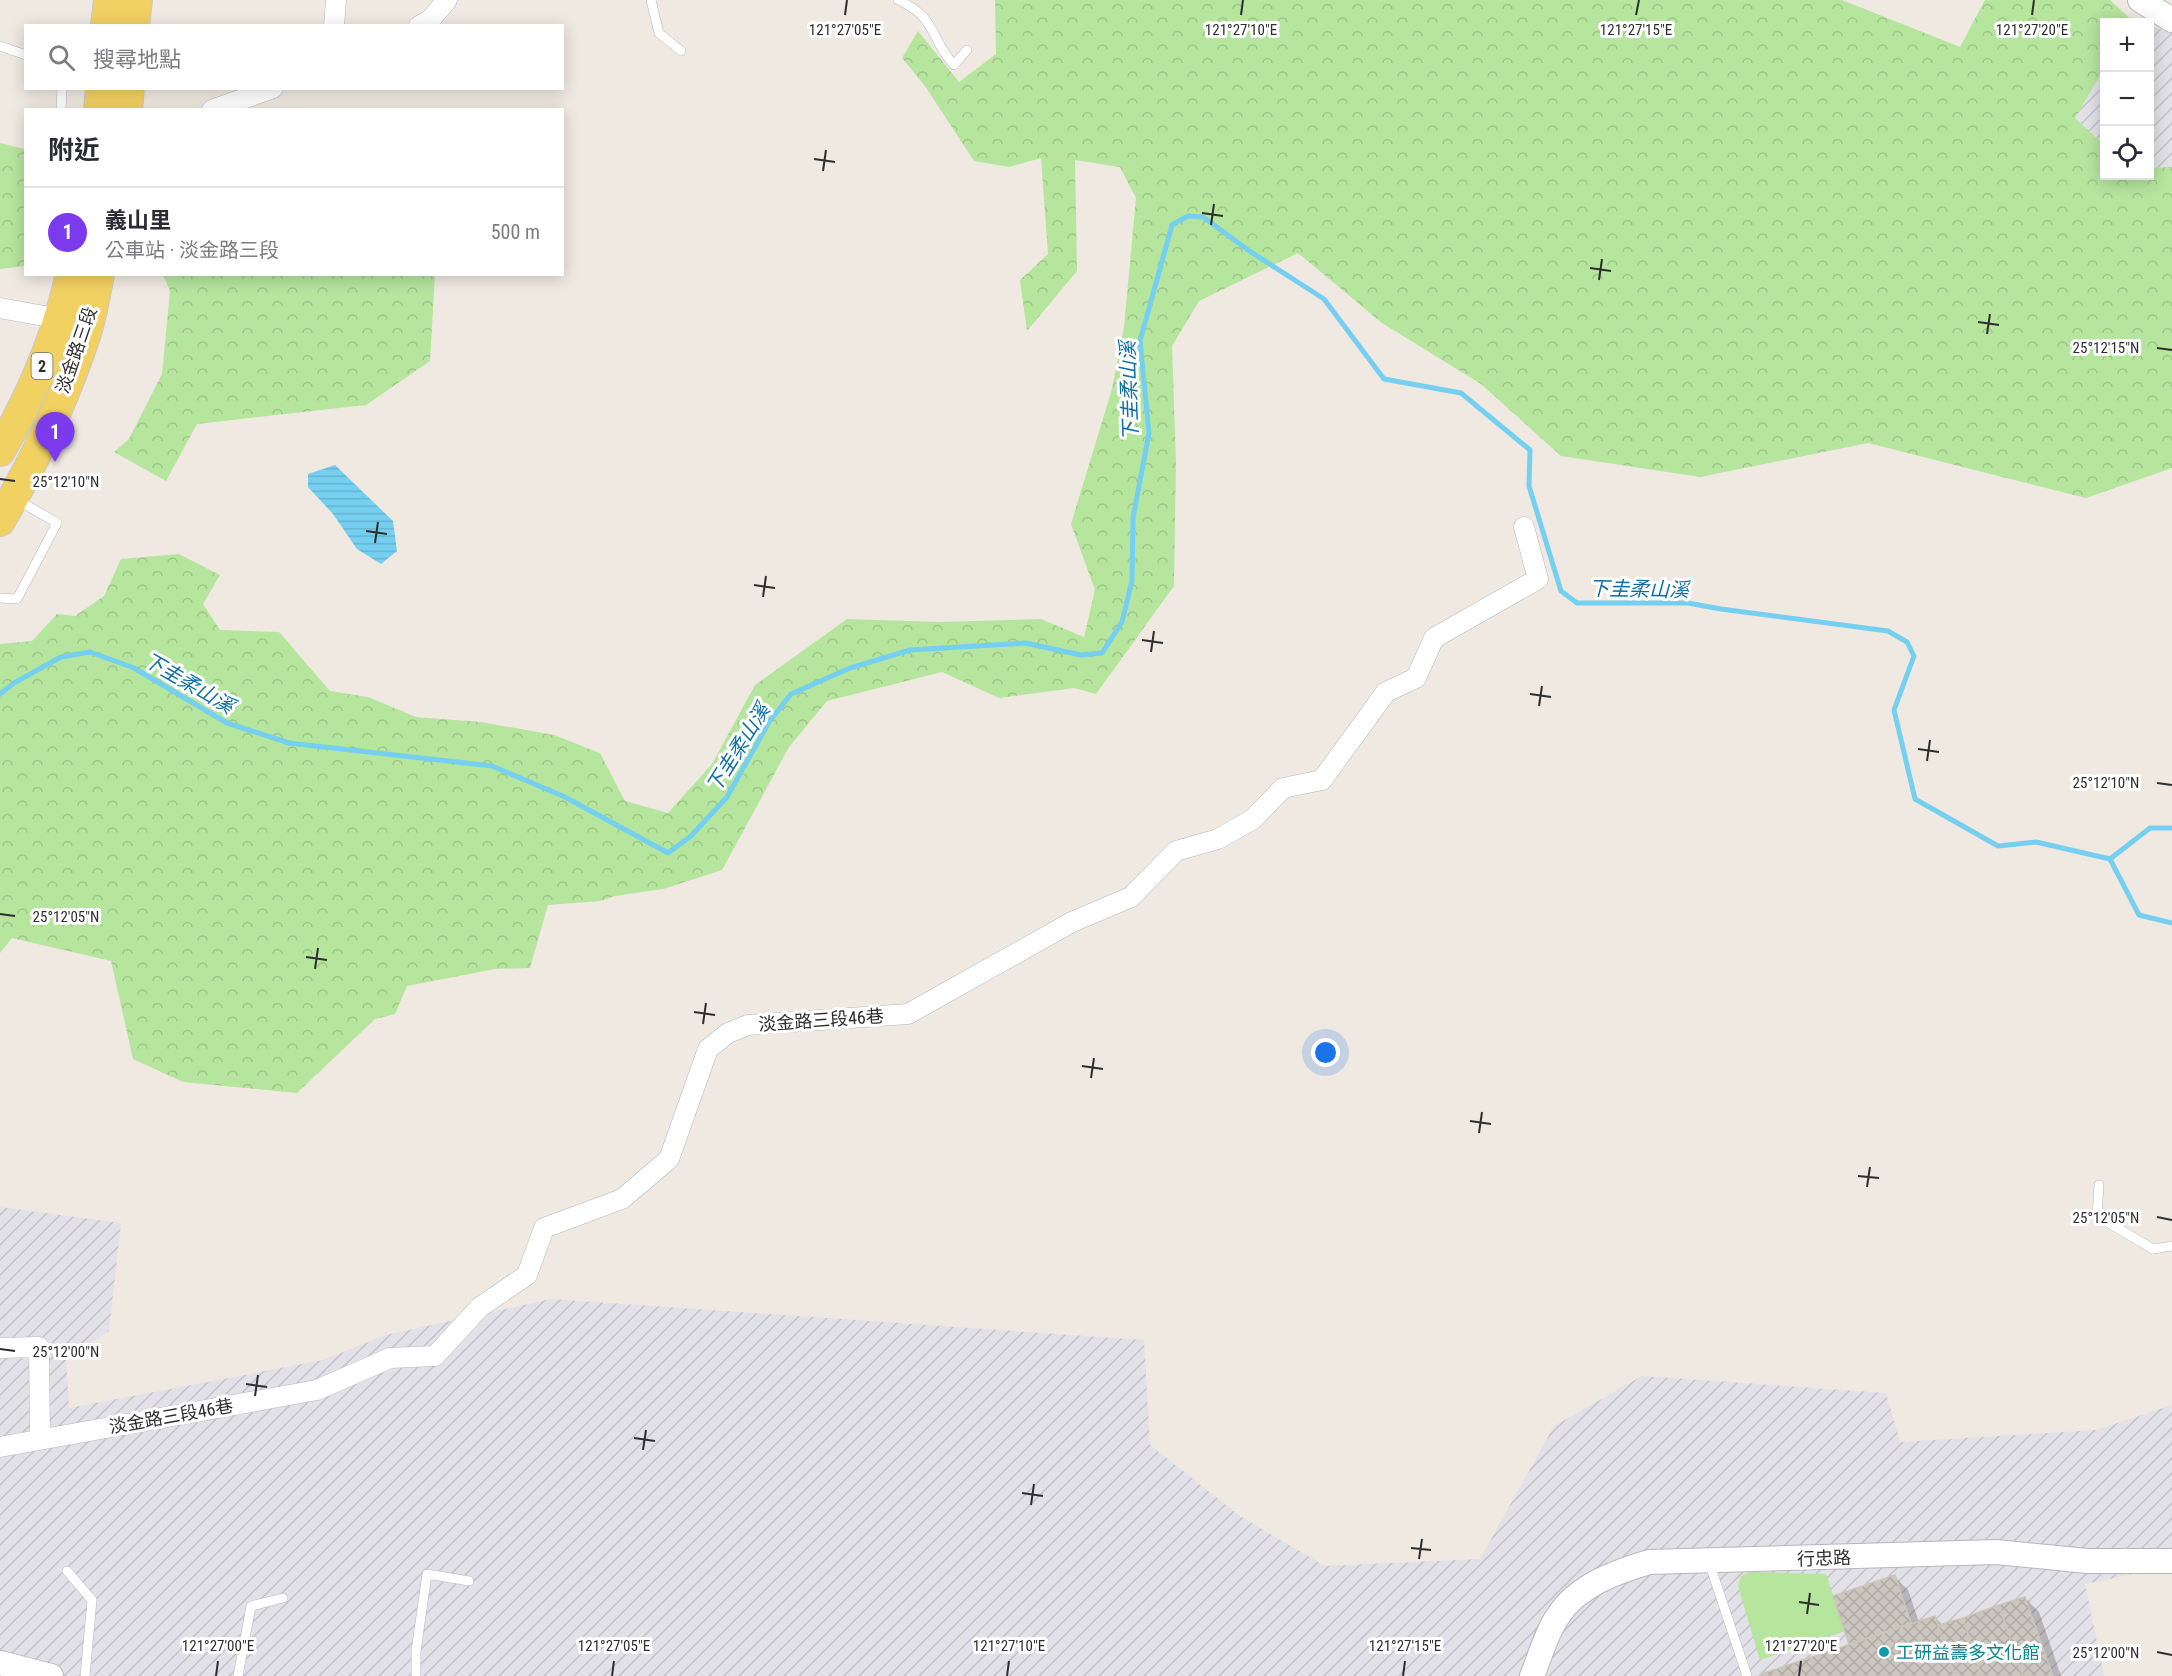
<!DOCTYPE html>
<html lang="zh-TW">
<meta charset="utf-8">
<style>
:root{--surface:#fff;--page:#f2f2f3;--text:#2b2b33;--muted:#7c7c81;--line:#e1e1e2;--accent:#7c3aed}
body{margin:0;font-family:"Roboto Condensed","Noto Sans TC",sans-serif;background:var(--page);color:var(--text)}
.controls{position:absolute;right:18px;top:18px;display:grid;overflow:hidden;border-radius:0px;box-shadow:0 3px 15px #0003}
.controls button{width:54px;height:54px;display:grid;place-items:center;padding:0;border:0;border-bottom:2px solid var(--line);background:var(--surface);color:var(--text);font:30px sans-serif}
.you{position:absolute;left:1326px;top:1053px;width:21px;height:21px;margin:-15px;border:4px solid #fff;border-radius:50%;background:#1a73e8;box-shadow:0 0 0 9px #1a73e833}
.badge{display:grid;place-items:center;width:39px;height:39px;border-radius:50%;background:var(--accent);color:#fff;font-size:20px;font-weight:700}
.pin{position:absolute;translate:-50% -50px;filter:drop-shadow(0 2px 3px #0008)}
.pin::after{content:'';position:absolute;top:32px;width:21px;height:18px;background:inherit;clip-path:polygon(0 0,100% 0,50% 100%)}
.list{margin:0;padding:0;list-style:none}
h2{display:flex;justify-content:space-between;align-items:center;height:78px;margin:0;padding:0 24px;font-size:26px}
h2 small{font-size:20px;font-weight:400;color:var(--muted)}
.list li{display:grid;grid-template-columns:39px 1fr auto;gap:18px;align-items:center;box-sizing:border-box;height:90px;padding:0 24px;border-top:2px solid var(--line)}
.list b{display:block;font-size:22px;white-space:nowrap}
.list p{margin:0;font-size:20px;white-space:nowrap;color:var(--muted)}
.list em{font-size:20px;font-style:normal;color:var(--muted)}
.icon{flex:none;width:33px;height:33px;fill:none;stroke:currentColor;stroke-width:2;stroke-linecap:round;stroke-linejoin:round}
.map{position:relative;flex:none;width:2172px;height:1676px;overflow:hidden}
.search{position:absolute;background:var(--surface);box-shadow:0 3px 15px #0003;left:24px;top:24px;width:540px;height:66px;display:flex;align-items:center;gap:15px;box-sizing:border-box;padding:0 21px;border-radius:0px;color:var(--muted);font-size:22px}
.panel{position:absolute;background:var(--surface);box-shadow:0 3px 15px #0003;left:24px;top:108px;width:540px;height:168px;border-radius:0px}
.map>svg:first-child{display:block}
.industrial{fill:url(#industrial-furrows)}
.grass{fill:#b6e59e}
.forest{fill:url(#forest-crowns)}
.water{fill:url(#water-rules)}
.shadow{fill:#0003}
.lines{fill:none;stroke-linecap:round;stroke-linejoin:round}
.stream{stroke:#75cff0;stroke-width:5}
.building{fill:url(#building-cross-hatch);stroke:#cbc5ba;stroke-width:1.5}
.service-casing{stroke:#b4b7c1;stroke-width:10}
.minor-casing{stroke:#b4b7c1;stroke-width:21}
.tertiary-casing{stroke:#b4b7c1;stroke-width:26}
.primary-casing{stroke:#c9c9c9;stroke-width:32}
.service{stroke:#fff;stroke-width:9}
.minor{stroke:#fff;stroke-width:20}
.tertiary{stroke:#fff;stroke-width:24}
.primary{stroke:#f2d163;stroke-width:30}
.ticks{fill:none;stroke:#2e2e2e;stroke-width:2}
.culture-dot{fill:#0f9aa8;stroke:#fff;stroke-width:2}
.labels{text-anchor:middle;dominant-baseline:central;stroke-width:6;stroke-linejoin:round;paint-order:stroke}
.shield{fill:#fff;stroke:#6d6d6d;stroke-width:1.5}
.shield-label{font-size:16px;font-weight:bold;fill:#2e2e2e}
.street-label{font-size:18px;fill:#2e2e2e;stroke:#fff}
.culture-label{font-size:18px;fill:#0d838f;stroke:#fff;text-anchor:start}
.water-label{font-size:20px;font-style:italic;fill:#0d6fa3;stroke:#fff}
.ticks-label{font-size:15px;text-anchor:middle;fill:#2e2e2e;stroke:#fff;stroke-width:6;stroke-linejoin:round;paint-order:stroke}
</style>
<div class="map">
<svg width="2172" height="1676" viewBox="0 0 2172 1676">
<defs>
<pattern id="industrial-furrows" width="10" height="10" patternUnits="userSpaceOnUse" patternTransform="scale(1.5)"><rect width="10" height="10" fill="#e3e1e8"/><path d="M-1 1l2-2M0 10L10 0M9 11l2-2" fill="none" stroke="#c3c1c7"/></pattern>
<pattern id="forest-crowns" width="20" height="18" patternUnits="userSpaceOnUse" patternTransform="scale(1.5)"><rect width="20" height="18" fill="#b6e59e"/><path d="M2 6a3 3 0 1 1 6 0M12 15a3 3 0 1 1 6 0" fill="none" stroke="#9dc588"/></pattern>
<pattern id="water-rules" width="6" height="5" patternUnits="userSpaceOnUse" patternTransform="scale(1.5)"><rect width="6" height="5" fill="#75cff0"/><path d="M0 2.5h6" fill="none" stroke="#66b2ce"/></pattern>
<pattern id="building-cross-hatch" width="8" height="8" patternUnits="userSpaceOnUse" patternTransform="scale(1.5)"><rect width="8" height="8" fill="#cbc7bf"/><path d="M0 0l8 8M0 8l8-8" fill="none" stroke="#afaba4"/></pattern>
</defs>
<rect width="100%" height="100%" fill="#efe9e1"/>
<path class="industrial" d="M2150 26 2172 33V167L2150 168Z
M2104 69V145L2075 118Z
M0 1207 121 1223 109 1331 66 1359 69 1408 323 1360 386 1335 551 1299 1144 1340 1150 1445 1240 1516 1325 1566 1480 1559 1554 1426 1642 1376 1886 1393 1900 1442 2096 1430 2172 1405V1566L2085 1584 2104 1676H0Z"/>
<path class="grass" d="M1750 1572 1826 1574 1845 1631 1760 1660 1738 1586 1741 1576Z"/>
<path class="forest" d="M995 0H1842L1960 47 1985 0H2110L2133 21 2104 22V69L2075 118 2104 145V176H2150V168L2172 167V468L2086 498 1868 443 1700 477 1561 456 1481 384 1382 323 1298 253 1199 301 1172 346 1176 462 1174 586 1096 694 1074 688 999 698 942 672 827 701 789 747 722 870 663 889 615 896 600 901 548 905 530 968 495 969 407 986 395 1014 375 1019 297 1093 183 1082 133 1059 111 961 12 938 0 953V644L32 641 57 614 75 616 104 596 121 559 179 554 220 575 203 604 220 630 279 632 330 691 368 697 416 717 481 722 554 735 600 753 625 801 668 813 712 764 755 685 847 619 940 622 1041 619 1084 637 1095 590 1071 524 1112 389 1124 327 1136 198 1120 167 1075 160 1077 271 1027 331 1020 280 1048 254 1041 158 1009 167 974 161 925 86 902 58 918 31 959 82 996 54Z
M0 143 25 149 26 266 0 269Z
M163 275H435L430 361 366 405 197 424 166 481 114 452 129 439 162 374 170 291Z"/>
<path class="water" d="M335 465 393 521 397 551 381 564 357 549 333 514 308 487V474Z"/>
<path class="shadow" d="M1894 1576 1908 1590 1919 1622 1934 1617 1943 1625 2025 1598 2039 1612 2061 1676H1764L1851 1645 1835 1596Z"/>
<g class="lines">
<path class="stream" d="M0 694 14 683 61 657 90 652 134 668 227 723 289 743 492 766 565 797 668 853 691 836 727 797 769 722 791 694 850 668 910 650 1025 643 1081 655 1102 653 1122 622 1132 581 1133 518 1149 433 1140 341 1172 225 1188 216 1203 217 1248 250 1324 299 1384 379 1461 393 1530 450 1529 486 1561 591 1577 603H1688L1721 609 1888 631 1907 642 1914 656 1894 710 1915 799 1998 846 2036 842 2110 859 2139 915 2172 923
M2110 859 2150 828H2172"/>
</g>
<path class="building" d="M1895 1575 1911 1623 1849 1644 1833 1596Z
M2025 1597 2053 1676H2023L1999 1605Z
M1999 1605 2023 1676H1981L1963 1618Z
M1935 1616 1955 1676H1762L1761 1674Z
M1963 1618 1981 1676H1955L1938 1625Z"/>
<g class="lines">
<defs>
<path id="service" d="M651 0 659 33 681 51
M898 0C938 18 929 38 954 65L967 50
M0 46 26 55
M61 110 62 88
M0 598 17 599 57 523 16 499
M2099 1185 2097 1216 2153 1249 2172 1246
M1709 1562 1747 1676
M67 1571 92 1600 85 1676
M238 1676 251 1606 283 1598
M416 1676V1651L427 1574 469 1581"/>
<path id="minor" d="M334 26 336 0
M419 26 430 20 447 0
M212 110 273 88
M0 308 61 319
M0 1348 39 1347 40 1439
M0 1447 317 1390 390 1358 435 1356 480 1307 527 1275 544 1228 622 1199 669 1159 708 1049 728 1033 748 1025 908 1014 1072 922 1131 897 1176 851 1218 839 1253 819 1283 788 1322 780 1386 692 1416 678 1434 638 1538 579 1524 527"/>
<path id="tertiary" d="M2140 0 2172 20
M0 1663 51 1676
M1532 1676C1540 1657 1546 1633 1558 1616 1578 1585 1616 1572 1649 1562L1996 1552 2087 1561H2172"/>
<path id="primary" d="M106 26 109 0
M134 26 137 0
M99 110 101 88
M127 110 129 88
M0 451C32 395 57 338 71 274
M0 521C34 462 65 398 86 333 92 314 95 294 99 274"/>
</defs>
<use href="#service" class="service-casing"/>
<use href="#minor" class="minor-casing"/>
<use href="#tertiary" class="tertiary-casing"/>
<use href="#primary" class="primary-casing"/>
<use href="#service" class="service"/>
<use href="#minor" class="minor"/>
<use href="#tertiary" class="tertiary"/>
<use href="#primary" class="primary"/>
</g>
<path class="ticks" d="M845 15 847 0M1241 15 1243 0M1636 15 1639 0M2032 15 2034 0M814 159 835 162M823 171 826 150M1202 213 1223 216M1211 225 1214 204M1590 268 1611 271M1599 280 1602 259M1978 322 1999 325M1987 334 1990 314M2157 348 2172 350M0 479 15 481M366 531 387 534M375 543 378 522M754 585 775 588M763 597 766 576M1142 640 1163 643M1151 652 1154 631M1530 694 1551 697M1539 706 1542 686M1918 749 1939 752M1927 761 1930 740M2157 783 2172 785M0 914 15 916M306 957 327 960M315 969 318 948M694 1012 715 1015M703 1024 706 1003M1082 1066 1103 1069M1091 1078 1094 1058M1470 1121 1491 1124M1479 1133 1482 1112M1858 1176 1879 1178M1867 1187 1870 1167M2157 1217 2172 1220M0 1349 15 1351M246 1384 267 1387M255 1396 258 1375M634 1438 655 1441M643 1450 646 1430M1022 1493 1043 1496M1031 1505 1034 1484M1411 1548 1431 1550M1419 1559 1422 1539M1799 1602 1819 1605M1807 1614 1810 1593M2157 1652 2172 1655M216 1676 218 1661M612 1676 614 1661M1007 1676 1009 1661M1403 1676 1405 1661M1799 1676 1801 1661"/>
<circle class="culture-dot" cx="1884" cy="1652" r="6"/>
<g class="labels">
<rect class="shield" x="31.5" y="353" width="21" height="26" rx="4.5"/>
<g class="shield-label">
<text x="42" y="366">2</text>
</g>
<g class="street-label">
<text transform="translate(76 350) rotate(-71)">淡金路三段</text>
<text transform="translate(821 1020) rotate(-4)">淡金路三段46巷</text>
<text transform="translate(171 1416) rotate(-10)">淡金路三段46巷</text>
<text transform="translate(1824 1558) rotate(-2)">行忠路</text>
</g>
<g class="culture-label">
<text x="1896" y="1652">工研益壽多文化館</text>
</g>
<g class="water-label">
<text transform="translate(1129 391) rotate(-92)">下圭柔山溪</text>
<text transform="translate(1639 589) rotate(1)">下圭柔山溪</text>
<text transform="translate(189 683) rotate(30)">下圭柔山溪</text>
<text transform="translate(738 748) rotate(-58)">下圭柔山溪</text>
</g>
</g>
<g class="ticks-label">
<text x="845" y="35">121°27'05"E</text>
<text x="1241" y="35">121°27'10"E</text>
<text x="1636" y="35">121°27'15"E</text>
<text x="2032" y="35">121°27'20"E</text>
<text x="2106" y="353">25°12'15"N</text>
<text x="66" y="487">25°12'10"N</text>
<text x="2106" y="788">25°12'10"N</text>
<text x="66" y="922">25°12'05"N</text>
<text x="2106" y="1223">25°12'05"N</text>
<text x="66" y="1357">25°12'00"N</text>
<text x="218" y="1651">121°27'00"E</text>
<text x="614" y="1651">121°27'05"E</text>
<text x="1009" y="1651">121°27'10"E</text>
<text x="1405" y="1651">121°27'15"E</text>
<text x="1801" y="1651">121°27'20"E</text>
<text x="2106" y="1658">25°12'00"N</text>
</g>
</svg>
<div class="controls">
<button>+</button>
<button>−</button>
<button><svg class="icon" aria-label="locate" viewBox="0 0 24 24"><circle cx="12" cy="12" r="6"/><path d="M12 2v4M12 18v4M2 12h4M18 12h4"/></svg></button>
</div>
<div class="you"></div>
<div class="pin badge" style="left:55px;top:462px">1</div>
<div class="search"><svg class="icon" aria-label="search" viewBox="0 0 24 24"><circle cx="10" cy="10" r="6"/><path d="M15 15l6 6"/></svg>搜尋地點</div>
<section class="panel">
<h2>附近<small></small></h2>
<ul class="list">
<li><span class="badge">1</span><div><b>義山里</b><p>公車站 · 淡金路三段</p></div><em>500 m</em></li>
</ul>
</section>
</div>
